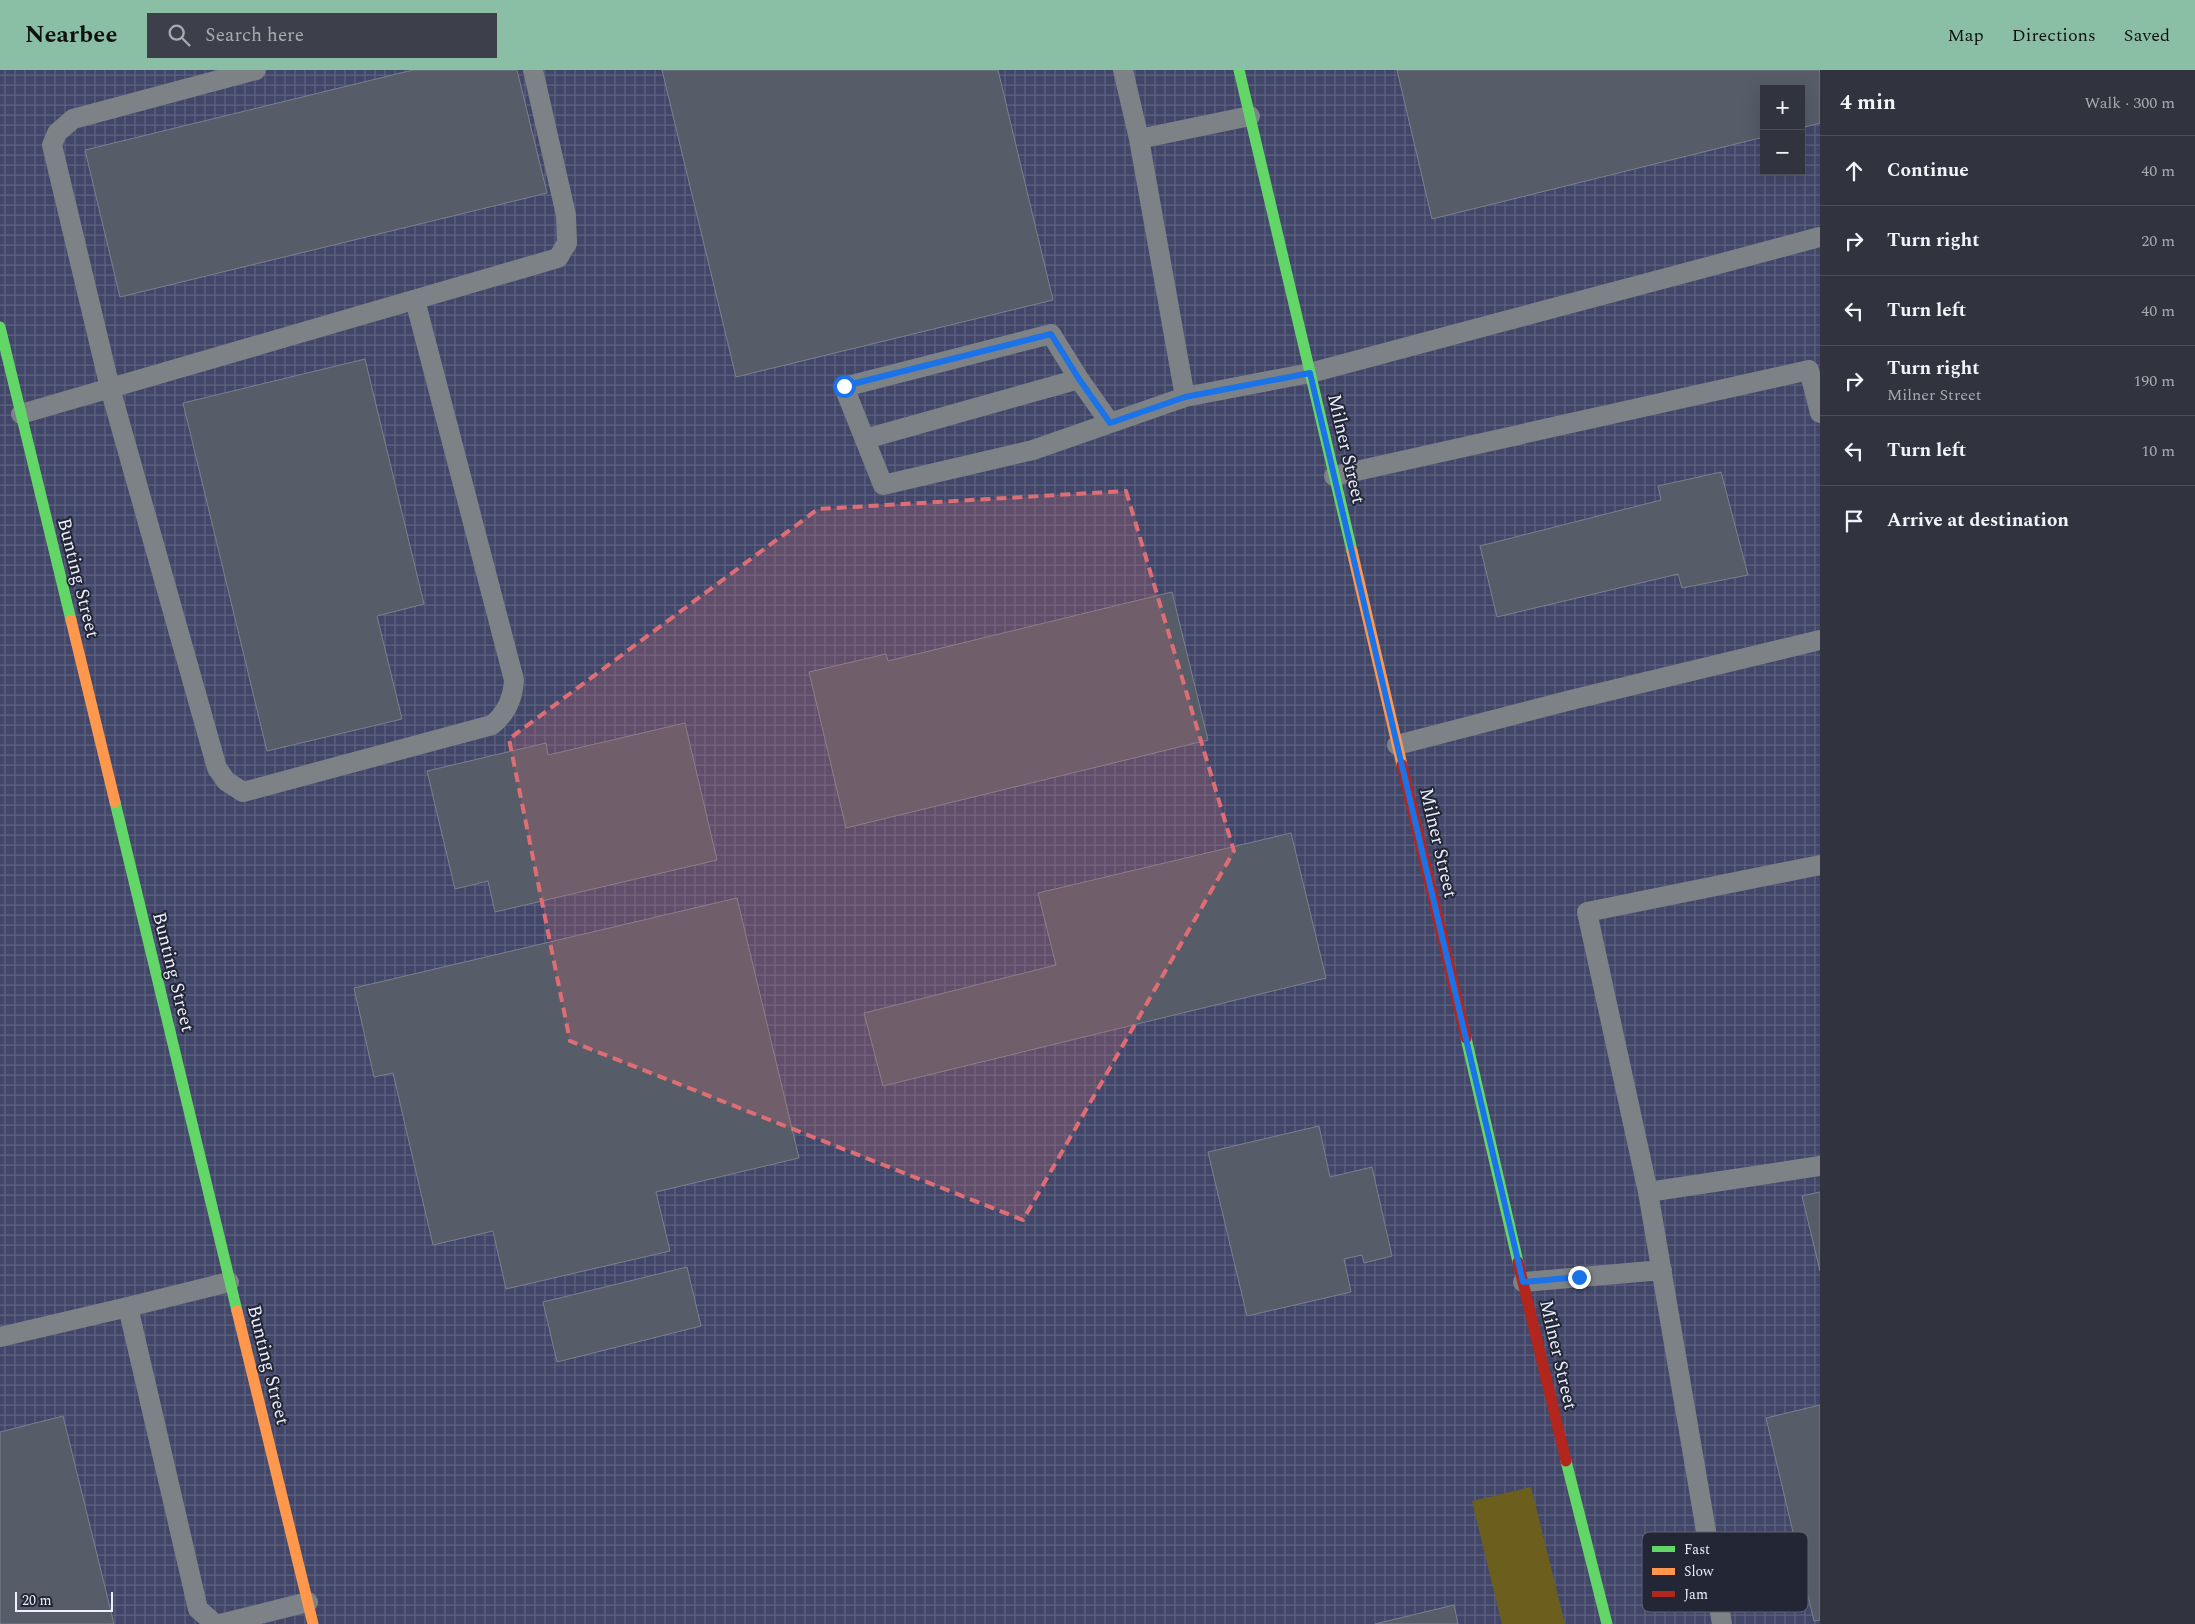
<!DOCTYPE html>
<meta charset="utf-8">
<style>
:root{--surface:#31333f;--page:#3d3f4a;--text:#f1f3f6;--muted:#a8aab0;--line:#4c4e59;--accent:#8abfa5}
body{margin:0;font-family:Spectral,serif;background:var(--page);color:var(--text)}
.controls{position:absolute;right:15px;top:15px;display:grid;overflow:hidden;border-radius:0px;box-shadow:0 5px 20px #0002}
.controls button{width:45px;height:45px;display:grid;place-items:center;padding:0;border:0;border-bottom:1px solid var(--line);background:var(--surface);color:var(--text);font:25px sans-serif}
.scale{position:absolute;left:15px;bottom:12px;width:98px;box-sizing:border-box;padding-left:5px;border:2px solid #eceffe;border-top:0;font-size:14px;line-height:18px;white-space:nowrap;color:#eceffe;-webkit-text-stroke:4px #232634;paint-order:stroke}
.stop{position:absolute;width:15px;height:15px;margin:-11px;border:4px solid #1a73e8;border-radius:50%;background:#fff}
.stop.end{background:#1a73e8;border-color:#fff;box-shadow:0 1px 5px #0008}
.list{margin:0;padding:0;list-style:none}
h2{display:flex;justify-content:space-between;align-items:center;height:65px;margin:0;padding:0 20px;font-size:21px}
h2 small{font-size:16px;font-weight:400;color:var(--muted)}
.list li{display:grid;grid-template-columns:32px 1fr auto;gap:15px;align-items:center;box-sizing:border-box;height:70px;padding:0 20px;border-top:1px solid var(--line)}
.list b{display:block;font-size:19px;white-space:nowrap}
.list p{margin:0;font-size:16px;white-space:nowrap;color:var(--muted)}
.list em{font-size:16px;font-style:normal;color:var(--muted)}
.icon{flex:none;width:28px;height:28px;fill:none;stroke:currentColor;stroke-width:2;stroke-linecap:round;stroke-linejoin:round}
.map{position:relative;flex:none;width:1820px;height:1554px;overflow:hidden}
header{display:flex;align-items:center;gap:30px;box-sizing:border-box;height:70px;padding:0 25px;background:var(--accent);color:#111}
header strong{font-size:24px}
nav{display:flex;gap:28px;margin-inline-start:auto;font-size:18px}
.search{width:350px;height:45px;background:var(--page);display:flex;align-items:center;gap:12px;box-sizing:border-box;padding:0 18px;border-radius:0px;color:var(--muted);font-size:19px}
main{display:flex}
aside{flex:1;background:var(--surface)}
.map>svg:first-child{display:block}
.industrial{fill:url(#industrial-grid);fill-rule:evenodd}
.green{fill:#6c5f1e}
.building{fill:#565c68;stroke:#7b808e}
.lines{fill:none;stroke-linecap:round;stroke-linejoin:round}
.lane{stroke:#7c8286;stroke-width:20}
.fast{stroke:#63d668;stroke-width:11}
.slow{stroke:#ff974d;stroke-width:11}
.jam{stroke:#b3261e;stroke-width:11}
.route{stroke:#1a73e8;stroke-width:6}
.marked{fill:#de6e73;fill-opacity:0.2;stroke:#de6e73;stroke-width:4;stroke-dasharray:10 6;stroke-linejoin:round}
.labels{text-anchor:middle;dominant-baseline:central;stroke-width:4;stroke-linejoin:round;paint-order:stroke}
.street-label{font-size:19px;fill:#eceffe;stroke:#232634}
.key{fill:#232634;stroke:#5f6271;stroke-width:1}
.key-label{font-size:14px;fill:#eceffe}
</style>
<header>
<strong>Nearbee</strong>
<div class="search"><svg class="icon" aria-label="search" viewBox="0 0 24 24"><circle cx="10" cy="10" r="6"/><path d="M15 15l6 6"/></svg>Search here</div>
<nav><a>Map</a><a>Directions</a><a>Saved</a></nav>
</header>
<main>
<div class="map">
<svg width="1820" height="1554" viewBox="0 0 1820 1554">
<defs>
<pattern id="industrial-grid" width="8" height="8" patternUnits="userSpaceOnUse" patternTransform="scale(1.25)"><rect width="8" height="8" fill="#424769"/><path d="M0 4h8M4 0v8" fill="none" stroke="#5d6280"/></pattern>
</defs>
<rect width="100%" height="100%" fill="#414454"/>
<path class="industrial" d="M0 0H1820V1554H0ZM1764 19H1801V101H1764Z"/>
<path class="green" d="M1531 1417 1565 1554H1502L1472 1431Z"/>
<path class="building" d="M413 0H517L547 123 120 227 85 80Z
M662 0H998L1053 230 736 307Z
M1397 0H1820V53L1801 58V19H1764V67L1432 149Z
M365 289 424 534 377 546 402 649 267 681 183 333Z
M1721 402 1748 505 1682 518 1678 504 1497 547 1480 476 1661 430 1658 416Z
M1172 522 1208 670 846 758 809 602 886 584 888 591Z
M685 653 717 790 495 842 488 811 455 819 427 701 546 673 548 685Z
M1291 763 1326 908 883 1016 864 943 1056 895 1038 823Z
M737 828 799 1088 656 1122 670 1181 506 1219 493 1161 433 1175 393 1003 374 1007 354 918Z
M1319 1056 1330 1107 1372 1097 1392 1186 1364 1193 1362 1185 1344 1189 1351 1222 1247 1246 1208 1082Z
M1820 1122V1201L1802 1126Z
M687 1197 701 1256 557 1292 543 1232Z
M1820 1335V1550L1814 1551 1766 1348Z
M63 1346 114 1554H0V1362Z
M1454 1535 1458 1554H1375Z"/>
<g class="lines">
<path class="lane" d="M256 0 73 49 57 63 52 75 110 318 217 698 226 711 243 722 492 655C507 643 513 628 514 610L415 230
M1123 0 1139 69 1250 46
M1139 69 1185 327 1310 303 1820 167
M21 344 558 188 567 173 566 145 533 0
M1110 353 1079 309 1051 264 844 317 883 415 1033 380 1185 327
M865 369 1079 309
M1334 406 1809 300 1820 343
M1397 675 1571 630 1820 570
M1648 1122 1820 1096
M1523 1212 1662 1200
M0 1267 128 1237
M215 1554 198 1539 128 1237 229 1212
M220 1554 308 1532
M1722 1554 1648 1122 1587 842 1820 795"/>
<path class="fast" d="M1239 0 1352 481
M0 257 71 550
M115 732 237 1241
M1466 968 1518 1192
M1566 1391 1607 1554"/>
<path class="slow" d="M1352 481 1402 695
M71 550 115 732
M237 1241 313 1554"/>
<path class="jam" d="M1402 695 1466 968
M1518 1192 1566 1391"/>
</g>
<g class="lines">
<path class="route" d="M844 316 1051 264 1079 309 1110 353 1185 327 1310 303 1523 1212 1579 1207"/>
</g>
<path class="marked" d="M1126 421 1234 781 1023 1150 570 971 509 669 818 439Z"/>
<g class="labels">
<g class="street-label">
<text transform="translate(1346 379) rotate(77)">Milner Street</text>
<text transform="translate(78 508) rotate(76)">Bunting Street</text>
<text transform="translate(1438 773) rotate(77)">Milner Street</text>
<text transform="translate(173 902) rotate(76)">Bunting Street</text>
<text transform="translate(1558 1285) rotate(77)">Milner Street</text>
<text transform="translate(268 1295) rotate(76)">Bunting Street</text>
</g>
</g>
<rect x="1642" y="1462" width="166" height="80" rx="8" class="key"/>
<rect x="1652" y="1476" width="23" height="6" fill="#63d668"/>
<rect x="1652" y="1498" width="23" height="7" fill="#ff974d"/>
<rect x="1652" y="1521" width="23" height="6" fill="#b3261e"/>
<g class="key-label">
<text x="1684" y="1484">Fast</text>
<text x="1684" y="1506">Slow</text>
<text x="1684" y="1529">Jam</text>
</g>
</svg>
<div class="controls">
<button>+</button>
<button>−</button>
</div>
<div class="scale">20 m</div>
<div class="stop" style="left:844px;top:316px"></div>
<div class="stop end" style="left:1579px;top:1207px"></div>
</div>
<aside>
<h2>4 min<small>Walk · 300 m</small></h2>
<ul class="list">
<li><svg class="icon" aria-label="ahead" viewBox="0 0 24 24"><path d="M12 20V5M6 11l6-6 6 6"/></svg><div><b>Continue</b></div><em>40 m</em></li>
<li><svg class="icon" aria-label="right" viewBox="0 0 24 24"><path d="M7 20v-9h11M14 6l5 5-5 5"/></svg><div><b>Turn right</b></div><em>20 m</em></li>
<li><svg class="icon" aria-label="left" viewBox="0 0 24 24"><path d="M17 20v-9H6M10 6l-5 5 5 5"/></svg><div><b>Turn left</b></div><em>40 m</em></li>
<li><svg class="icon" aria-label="right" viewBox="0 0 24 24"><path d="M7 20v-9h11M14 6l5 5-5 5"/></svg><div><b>Turn right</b><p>Milner Street</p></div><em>190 m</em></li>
<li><svg class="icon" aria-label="left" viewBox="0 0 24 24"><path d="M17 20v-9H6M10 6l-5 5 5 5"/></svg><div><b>Turn left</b></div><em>10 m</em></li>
<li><svg class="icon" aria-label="arrive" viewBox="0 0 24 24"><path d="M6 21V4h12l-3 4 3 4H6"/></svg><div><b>Arrive at destination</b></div></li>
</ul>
</aside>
</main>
